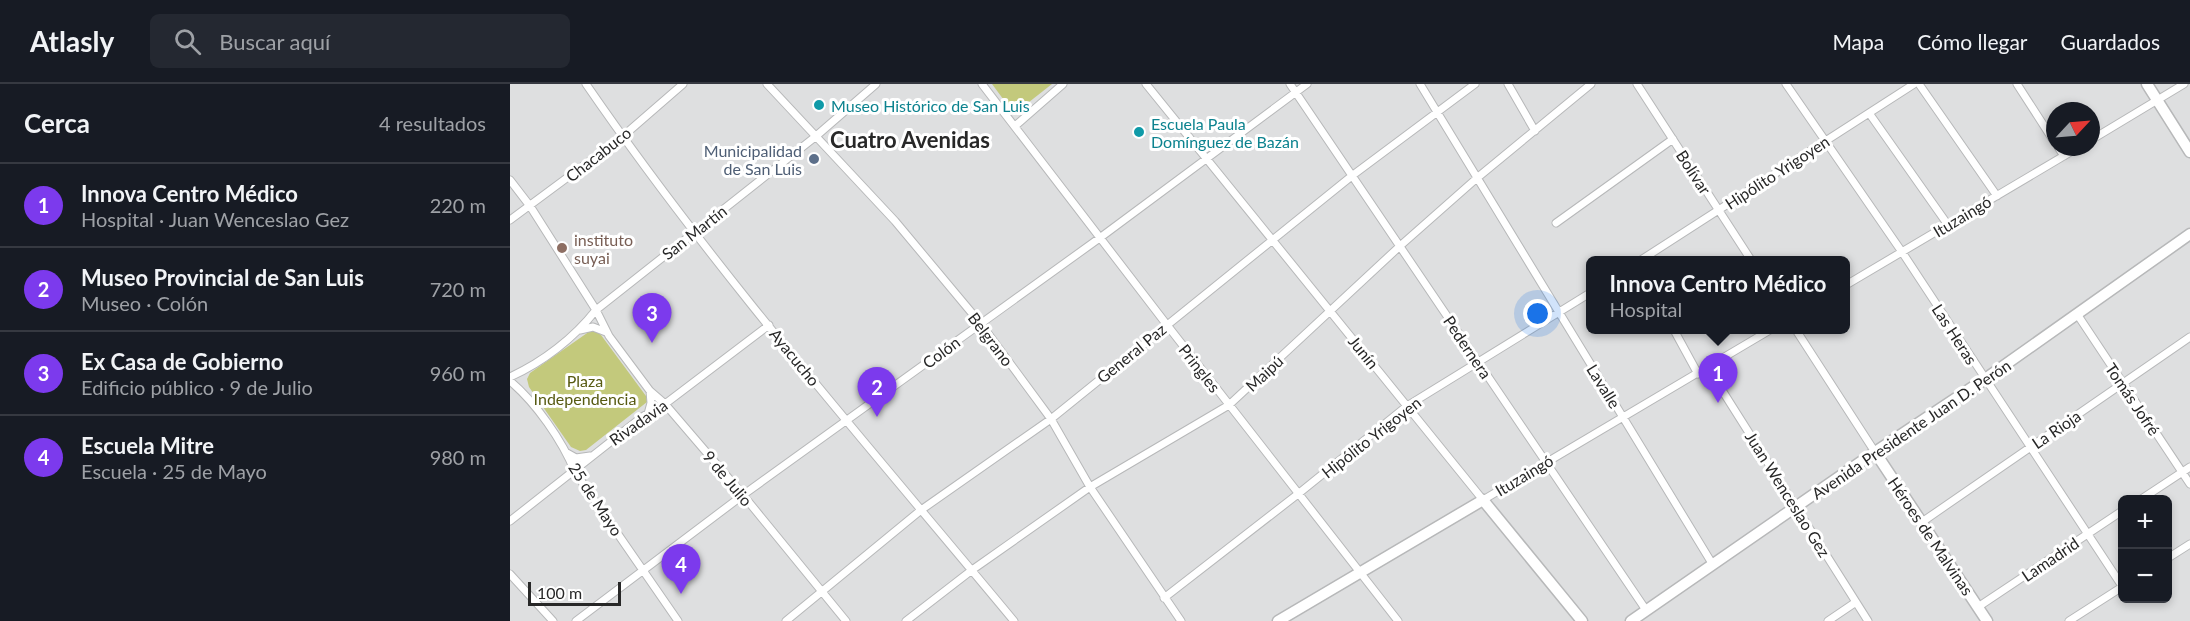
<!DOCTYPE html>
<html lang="es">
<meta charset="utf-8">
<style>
:root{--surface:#171b24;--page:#242831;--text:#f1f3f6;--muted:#9ea1a6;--line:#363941;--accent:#7c3aed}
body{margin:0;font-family:Lato,sans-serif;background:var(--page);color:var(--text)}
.controls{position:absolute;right:18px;bottom:18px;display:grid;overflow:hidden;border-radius:9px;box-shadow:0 3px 9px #0003}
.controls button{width:54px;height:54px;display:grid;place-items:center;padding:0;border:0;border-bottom:2px solid var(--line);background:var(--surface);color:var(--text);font:30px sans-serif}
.compass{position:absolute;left:1536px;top:18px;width:54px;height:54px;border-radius:50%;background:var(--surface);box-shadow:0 3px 9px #0003;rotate:64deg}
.scale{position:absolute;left:18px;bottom:15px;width:93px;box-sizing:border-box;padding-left:6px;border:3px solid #282828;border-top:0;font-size:16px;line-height:21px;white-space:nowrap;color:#282828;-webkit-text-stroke:4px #fff;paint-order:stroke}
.you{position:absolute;left:1028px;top:230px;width:21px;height:21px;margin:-15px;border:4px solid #fff;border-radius:50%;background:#1a73e8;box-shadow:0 0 0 9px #1a73e833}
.badge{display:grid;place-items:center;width:39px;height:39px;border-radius:50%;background:var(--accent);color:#fff;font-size:20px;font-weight:700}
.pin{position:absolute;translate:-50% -50px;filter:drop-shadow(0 2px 3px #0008)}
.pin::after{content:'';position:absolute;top:32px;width:21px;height:18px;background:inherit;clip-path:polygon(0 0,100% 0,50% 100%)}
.popup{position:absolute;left:1076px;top:172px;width:264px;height:78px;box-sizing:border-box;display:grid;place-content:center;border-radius:9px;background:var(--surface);filter:drop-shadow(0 2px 4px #0005);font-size:20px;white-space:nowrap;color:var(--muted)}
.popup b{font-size:22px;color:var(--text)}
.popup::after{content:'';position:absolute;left:50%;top:100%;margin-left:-12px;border:12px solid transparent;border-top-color:var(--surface)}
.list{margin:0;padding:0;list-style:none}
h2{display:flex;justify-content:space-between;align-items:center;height:78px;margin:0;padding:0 24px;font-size:26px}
h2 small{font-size:20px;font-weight:400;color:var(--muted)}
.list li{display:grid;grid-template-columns:39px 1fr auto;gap:18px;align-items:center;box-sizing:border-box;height:84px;padding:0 24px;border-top:2px solid var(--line)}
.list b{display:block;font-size:22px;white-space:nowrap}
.list p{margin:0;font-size:20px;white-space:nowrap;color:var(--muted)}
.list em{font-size:20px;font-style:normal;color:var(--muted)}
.icon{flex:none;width:33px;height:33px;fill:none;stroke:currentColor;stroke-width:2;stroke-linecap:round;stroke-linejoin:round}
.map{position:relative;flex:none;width:1680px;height:537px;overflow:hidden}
header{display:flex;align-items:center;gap:36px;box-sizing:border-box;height:84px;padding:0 30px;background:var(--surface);border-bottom:2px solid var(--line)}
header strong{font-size:28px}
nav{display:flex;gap:33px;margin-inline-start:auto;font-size:21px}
.search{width:420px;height:54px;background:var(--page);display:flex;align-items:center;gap:15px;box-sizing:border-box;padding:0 21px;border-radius:9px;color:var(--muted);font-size:22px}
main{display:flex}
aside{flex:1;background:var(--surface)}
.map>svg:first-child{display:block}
.green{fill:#c3c97c}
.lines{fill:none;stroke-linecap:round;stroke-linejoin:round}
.street-casing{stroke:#b7b8b9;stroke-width:9}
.secondary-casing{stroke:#b7b8b9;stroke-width:13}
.street{stroke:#fff;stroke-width:7}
.secondary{stroke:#fff;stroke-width:10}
.culture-dot{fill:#0f9aa8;stroke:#fff;stroke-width:2}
.service-dot{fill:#5c6f8a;stroke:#fff;stroke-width:2}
.education-dot{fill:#8d6e63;stroke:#fff;stroke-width:2}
.labels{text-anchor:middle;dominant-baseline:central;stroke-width:6;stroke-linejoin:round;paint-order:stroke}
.culture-label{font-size:16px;fill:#0d838f;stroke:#fff;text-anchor:start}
.service-label{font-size:16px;fill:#4e5e75;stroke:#fff;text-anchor:end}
.street-label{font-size:16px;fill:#282828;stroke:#fff}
.education-label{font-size:16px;fill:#785e54;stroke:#fff;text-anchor:start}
.park-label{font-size:16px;fill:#575a12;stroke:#fff}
.district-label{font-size:22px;font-weight:bold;fill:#282828;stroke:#fff}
</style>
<header>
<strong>Atlasly</strong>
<div class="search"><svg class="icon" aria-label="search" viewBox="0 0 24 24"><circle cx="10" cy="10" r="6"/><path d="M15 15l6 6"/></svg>Buscar aquí</div>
<nav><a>Mapa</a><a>Cómo llegar</a><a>Guardados</a></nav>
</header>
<main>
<aside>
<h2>Cerca<small>4 resultados</small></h2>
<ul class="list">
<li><span class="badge">1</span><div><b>Innova Centro Médico</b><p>Hospital · Juan Wenceslao Gez</p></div><em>220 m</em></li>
<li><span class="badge">2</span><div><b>Museo Provincial de San Luis</b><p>Museo · Colón</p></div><em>720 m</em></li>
<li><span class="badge">3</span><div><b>Ex Casa de Gobierno</b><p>Edificio público · 9 de Julio</p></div><em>960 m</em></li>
<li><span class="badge">4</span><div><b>Escuela Mitre</b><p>Escuela · 25 de Mayo</p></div><em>980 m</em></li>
</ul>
</aside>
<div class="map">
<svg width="1680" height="537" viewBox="0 0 1680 537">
<rect width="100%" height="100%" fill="#dedfe0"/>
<path class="green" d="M482 0H542L514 22 503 25 499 23Z
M80 247 87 248 91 251 136 312 137 318 76 366 70 367 61 363 19 303 17 295 20 289Z"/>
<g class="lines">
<defs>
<path id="street" d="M76 0C206 189 358 361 504 537
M257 0 385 137 471 240 541 335 580 403 671 537
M472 0 657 241 888 537
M636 0 973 416 1260 246
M780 0 1136 526
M910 0 1203 481
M998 0 1025 47
M1127 0 1241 176
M1276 0 1392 168 1612 502
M1409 0 1487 112
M1507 0 1545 59
M1359 29 1438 141
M505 42 553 0
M1581 56 1674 0
M1548 63 1554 72
M0 96 20 122 86 226 99 252 140 307 155 320 233 411 336 537
M0 136 112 53 173 0
M1046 139 1163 55
M1131 176 1404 0
M1336 201 1569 63
M1567 230 1680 400
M70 246 83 243 96 248
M1164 246 1188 290
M1286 246 1365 368
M1198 284 1358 537
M0 293C33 278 64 254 86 226L305 53 366 0
M0 297C26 319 52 356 65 388L168 537
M138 330 141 319 140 307
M57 369 66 374 80 372
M1630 416 1680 383
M0 437 132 333 155 320 259 241
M1412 438 1680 253
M1658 474 1680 460
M0 490 43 537
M654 514 788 410 897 322 1080 209
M1468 523 1612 427
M66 537 233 411 591 153 797 0
M276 537 411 426 541 335 843 91 965 0
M396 537 462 486 580 403 719 321 890 162 967 94 1081 0
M1318 537 1346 518
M1559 537 1612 503"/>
<path id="secondary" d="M1637 0 1680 68
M1365 368 1477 537
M768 537 973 416 1072 537
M1121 537 1365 368 1475 295 1680 150"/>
</defs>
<use href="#street" class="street-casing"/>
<use href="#secondary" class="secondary-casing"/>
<use href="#street" class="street"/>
<use href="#secondary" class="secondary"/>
</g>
<g class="culture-dot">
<circle cx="309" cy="21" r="6"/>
<circle cx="629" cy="48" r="6"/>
</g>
<circle class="service-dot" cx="304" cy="75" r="6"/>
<circle class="education-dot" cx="52" cy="164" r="6"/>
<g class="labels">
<g class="culture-label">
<text x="321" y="21">Museo Histórico de San Luis</text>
<text x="641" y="39">Escuela Paula<tspan x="641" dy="18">Domínguez de Bazán</tspan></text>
</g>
<g class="service-label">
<text x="292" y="66">Municipalidad<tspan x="292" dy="18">de San Luis</tspan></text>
</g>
<g class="street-label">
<text transform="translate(88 70) rotate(-38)">Chacabuco</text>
<text transform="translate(1184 88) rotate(57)">Bolívar</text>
<text transform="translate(1267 88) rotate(-33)">Hipólito Yrigoyen</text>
<text transform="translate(1452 132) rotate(-31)">Ituzaingó</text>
<text transform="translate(184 148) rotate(-38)">San Martín</text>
<text transform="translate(1445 250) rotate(57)">Las Heras</text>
<text transform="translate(481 255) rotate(53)">Belgrano</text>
<text transform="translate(958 263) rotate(56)">Pedernera</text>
<text transform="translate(431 268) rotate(-36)">Colón</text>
<text transform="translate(854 268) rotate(51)">Junín</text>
<text transform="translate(621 269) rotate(-39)">General Paz</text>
<text transform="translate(285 273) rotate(51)">Ayacucho</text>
<text transform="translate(690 284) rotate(52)">Pringles</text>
<text transform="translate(754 289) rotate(-43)">Maipú</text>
<text transform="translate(1094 302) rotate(58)">Lavalle</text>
<text transform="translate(1623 315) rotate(56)">Tomás Jofré</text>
<text transform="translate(128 338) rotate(-35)">Rivadavia</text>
<text transform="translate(1401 345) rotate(-34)">Avenida Presidente Juan D. Perón</text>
<text transform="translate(1546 345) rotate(-34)">La Rioja</text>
<text transform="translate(861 353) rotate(-38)">Hipólito Yrigoyen</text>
<text transform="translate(1014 391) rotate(-31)">Ituzaingó</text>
<text transform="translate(218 394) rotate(50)">9 de Julio</text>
<text transform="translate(1278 410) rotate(58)">Juan Wenceslao Gez</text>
<text transform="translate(86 415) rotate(57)">25 de Mayo</text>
<text transform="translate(1421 452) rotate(56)">Héroes de Malvinas</text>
<text transform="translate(1540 475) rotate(-34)">Lamadrid</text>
</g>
<g class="education-label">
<text x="64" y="155">instituto<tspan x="64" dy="18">suyai</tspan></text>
</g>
<g class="park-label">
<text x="75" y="296">Plaza<tspan x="75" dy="18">Independencia</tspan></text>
</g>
<g class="district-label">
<text x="400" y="55">Cuatro Avenidas</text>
</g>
</g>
</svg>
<div class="controls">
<button>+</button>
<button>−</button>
</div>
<svg class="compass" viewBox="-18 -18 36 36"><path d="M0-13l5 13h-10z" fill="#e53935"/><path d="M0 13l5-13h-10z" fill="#9ea1a6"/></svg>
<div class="scale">100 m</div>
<div class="you"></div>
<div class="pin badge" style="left:1208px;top:319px">1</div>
<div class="popup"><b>Innova Centro Médico</b>Hospital</div>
<div class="pin badge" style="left:367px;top:333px">2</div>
<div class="pin badge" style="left:142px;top:259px">3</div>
<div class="pin badge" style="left:171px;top:510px">4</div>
</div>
</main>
